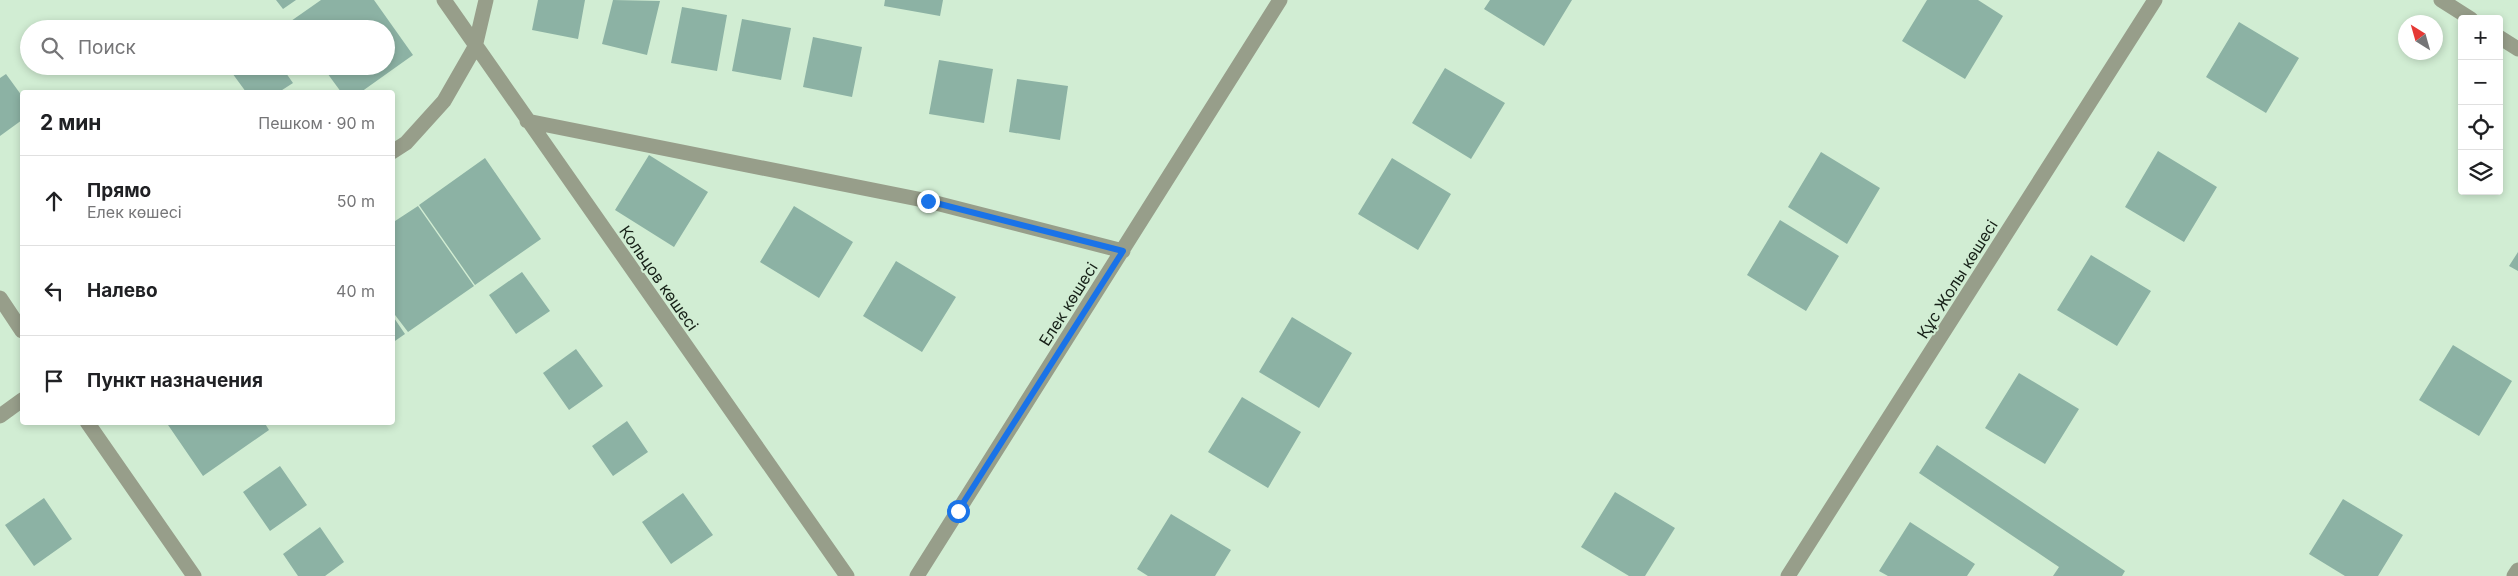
<!DOCTYPE html>
<html lang="ru">
<meta charset="utf-8">
<style>
:root{--surface:#fff;--page:#f2f2f2;--text:#202124;--muted:#757577;--line:#e0e0e0}
body{margin:0;font-family:Inter,sans-serif;background:var(--page);color:var(--text)}
.controls{position:absolute;right:15px;top:15px;display:grid;overflow:hidden;border-radius:5px;box-shadow:0 2px 8px #0003}
.controls button{width:45px;height:45px;display:grid;place-items:center;padding:0;border:0;border-bottom:1px solid var(--line);background:var(--surface);color:var(--text);font:25px sans-serif}
.compass{position:absolute;left:2398px;top:15px;width:45px;height:45px;border-radius:50%;background:var(--surface);box-shadow:0 2px 8px #0003;rotate:323deg}
.stop{position:absolute;width:15px;height:15px;margin:-11px;border:4px solid #1a73e8;border-radius:50%;background:#fff}
.stop.end{background:#1a73e8;border-color:#fff;box-shadow:0 1px 5px #0008}
.list{margin:0;padding:0;list-style:none}
h2{display:flex;justify-content:space-between;align-items:center;height:65px;margin:0;padding:0 20px;font-size:21px}
h2 small{font-size:16px;font-weight:400;color:var(--muted)}
.list li{display:grid;grid-template-columns:32px 1fr auto;gap:15px;align-items:center;box-sizing:border-box;height:90px;padding:0 20px;border-top:1px solid var(--line)}
.list b{display:block;font-size:19px;white-space:nowrap}
.list p{margin:0;font-size:16px;white-space:nowrap;color:var(--muted)}
.list em{font-size:16px;font-style:normal;color:var(--muted)}
.icon{flex:none;width:28px;height:28px;fill:none;stroke:currentColor;stroke-width:2;stroke-linecap:round;stroke-linejoin:round}
.map{position:relative;flex:none;width:2518px;height:576px;overflow:hidden}
.search{position:absolute;background:var(--surface);box-shadow:0 2px 8px #0003;left:20px;top:20px;width:375px;height:55px;display:flex;align-items:center;gap:12px;box-sizing:border-box;padding:0 18px;border-radius:28px;color:var(--muted);font-size:19px}
.panel{position:absolute;background:var(--surface);box-shadow:0 2px 8px #0003;left:20px;top:90px;width:375px;height:335px;border-radius:5px}
.map>svg:first-child{display:block}
.building{fill:#8cb2a4}
.lines{fill:none;stroke-linecap:round;stroke-linejoin:round}
.minor{stroke:#979e8a;stroke-width:15}
.route{stroke:#1a73e8;stroke-width:6}
.labels{text-anchor:middle;dominant-baseline:central;stroke-width:4;stroke-linejoin:round;paint-order:stroke}
.street-label{font-size:16px;fill:#162017;stroke:#d1edd3}
</style>
<div class="map">
<svg width="2518" height="576" viewBox="0 0 2518 576">
<rect width="100%" height="100%" fill="#d1edd3"/>
<path class="building" d="M276 0H296L283 9Z
M321 0H374L413 55 361 92H341L322 66H386V29H296L291 21Z
M538 0H585L578 39 532 30Z
M613 0 660 1 647 55 602 44Z
M885 0H943L940 16 884 6Z
M1490 0H1572L1544 46 1484 9Z
M1927 0H1978L2003 16 1965 79 1902 41Z
M682 7 727 15 717 71 671 63Z
M742 19 791 28 781 80 732 71Z
M2239 22 2299 58 2266 113 2206 77Z
M813 37 862 47 852 97 803 87Z
M939 60 993 69 984 123 929 114Z
M227 66H281L293 83 279 92H246Z
M1445 68 1505 103 1471 159 1412 123Z
M6 74 22 96V120L0 136V78Z
M1017 79 1068 86 1060 140 1009 132Z
M2158 151 2217 187 2184 242 2125 207Z
M1821 152 1880 188 1847 244 1788 207Z
M649 155 708 192 674 247 615 210Z
M485 158 541 239 475 285 419 205Z
M1392 158 1451 194 1418 250 1358 214Z
M418 206 474 286 408 332 392 311V223Z
M794 206 853 242 819 298 760 262Z
M1780 220 1839 256 1806 311 1747 275Z
M2518 252V271L2509 266Z
M2091 255 2151 291 2117 346 2057 310Z
M896 261 956 297 922 352 863 316Z
M522 272 550 311 516 334 489 295Z
M392 315 405 334 392 343Z
M1292 317 1352 353 1319 408 1259 372Z
M2453 345 2512 381 2479 436 2419 400Z
M576 349 603 386 569 410 543 373Z
M2019 373 2079 409 2045 464 1985 428Z
M1242 397 1301 432 1268 488 1208 452Z
M627 421 648 452 613 476 592 446Z
M166 422H264L269 430 203 476Z
M1937 445 2125 571 2122 576H2053L2059 567 1919 473Z
M280 466 307 505 270 531 243 492Z
M1615 492 1675 528 1645 576H1629L1581 547Z
M683 493 713 535 671 564 642 522Z
M44 498 72 539 34 566 5 525Z
M2343 499 2403 535 2378 576H2345L2309 554Z
M1171 514 1231 550 1215 576H1148L1137 569Z
M1910 522 1975 564 1967 576H1888L1879 571Z
M320 527 344 562 325 576H298L283 554Z"/>
<g class="lines">
<path class="minor" d="M444 0 847 576
M2441 0 2471 19
M2499 37 2518 49
M527 121 928 201 1123 251
M392 152 406 143 444 101 475 47 486 0
M0 298 22 331
M0 416 22 400
M87 422 194 576
M917 576 1280 0
M1788 576 2155 0
M2514 576 2518 570"/>
</g>
<g class="lines">
<path class="route" d="M928 201 1123 251 958 511"/>
</g>
<g class="labels">
<g class="street-label">
<text transform="translate(659 278) rotate(55)">Кольцов көшесі</text>
<text transform="translate(1957 279) rotate(-58)">Құс Жолы көшесі</text>
<text transform="translate(1068 304) rotate(-58)">Елек көшесі</text>
</g>
</g>
</svg>
<div class="controls">
<button>+</button>
<button>−</button>
<button><svg class="icon" aria-label="locate" viewBox="0 0 24 24"><circle cx="12" cy="12" r="6"/><path d="M12 2v4M12 18v4M2 12h4M18 12h4"/></svg></button>
<button><svg class="icon" aria-label="layers" viewBox="0 0 24 24"><path d="M12 4l9 5-9 5-9-5zM3 14l9 5 9-5"/></svg></button>
</div>
<svg class="compass" viewBox="-18 -18 36 36"><path d="M0-13l5 13h-10z" fill="#e53935"/><path d="M0 13l5-13h-10z" fill="#757577"/></svg>
<div class="stop" style="left:958px;top:511px"></div>
<div class="stop end" style="left:928px;top:201px"></div>
<div class="search"><svg class="icon" aria-label="search" viewBox="0 0 24 24"><circle cx="10" cy="10" r="6"/><path d="M15 15l6 6"/></svg>Поиск</div>
<section class="panel">
<h2>2 мин<small>Пешком · 90 m</small></h2>
<ul class="list">
<li><svg class="icon" aria-label="ahead" viewBox="0 0 24 24"><path d="M12 20V5M6 11l6-6 6 6"/></svg><div><b>Прямо</b><p>Елек көшесі</p></div><em>50 m</em></li>
<li><svg class="icon" aria-label="left" viewBox="0 0 24 24"><path d="M17 20v-9H6M10 6l-5 5 5 5"/></svg><div><b>Налево</b></div><em>40 m</em></li>
<li><svg class="icon" aria-label="arrive" viewBox="0 0 24 24"><path d="M6 21V4h12l-3 4 3 4H6"/></svg><div><b>Пункт назначения</b></div></li>
</ul>
</section>
</div>
